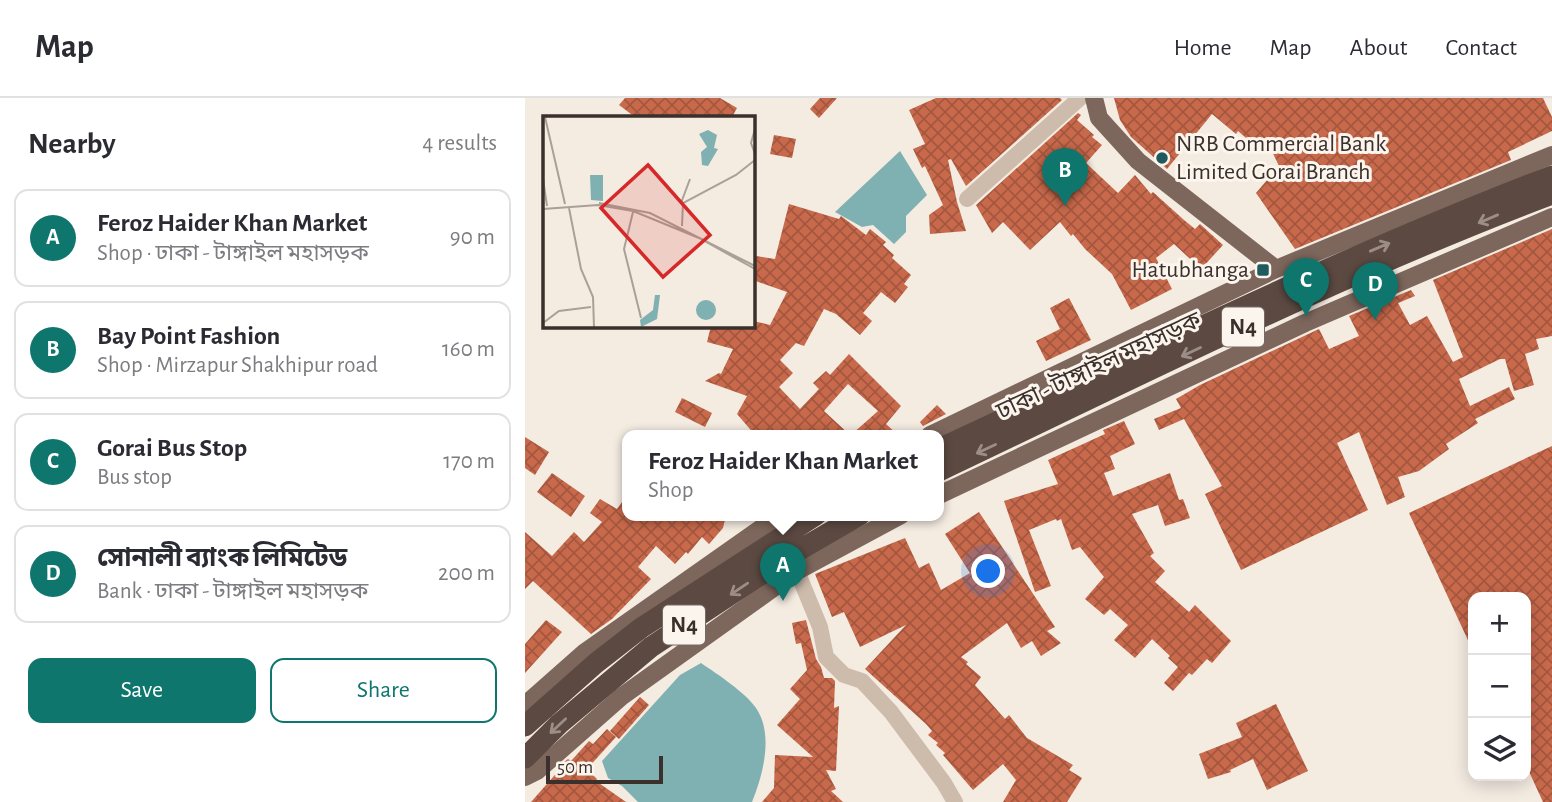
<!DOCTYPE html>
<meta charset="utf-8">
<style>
:root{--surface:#fff;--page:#f2f2f3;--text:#2b2b33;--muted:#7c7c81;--line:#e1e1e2;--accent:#0f766e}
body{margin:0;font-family:"Alegreya Sans","Noto Sans Bengali",sans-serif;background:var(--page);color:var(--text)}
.controls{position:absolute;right:21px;bottom:21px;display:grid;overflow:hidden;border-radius:14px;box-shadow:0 4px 18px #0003}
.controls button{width:63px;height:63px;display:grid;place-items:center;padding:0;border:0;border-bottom:2px solid var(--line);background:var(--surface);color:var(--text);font:35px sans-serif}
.scale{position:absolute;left:21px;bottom:18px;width:117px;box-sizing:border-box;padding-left:7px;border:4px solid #3b302b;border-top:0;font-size:19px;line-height:24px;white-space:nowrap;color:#3b302b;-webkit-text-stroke:5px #fbf5ee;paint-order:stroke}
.you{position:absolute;left:464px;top:474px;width:24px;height:24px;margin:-18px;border:5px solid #fff;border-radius:50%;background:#1a73e8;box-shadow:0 0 0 10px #1a73e833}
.badge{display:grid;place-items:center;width:46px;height:46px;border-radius:50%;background:var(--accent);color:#fff;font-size:23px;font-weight:700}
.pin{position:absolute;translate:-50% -58px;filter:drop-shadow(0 2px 4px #0008)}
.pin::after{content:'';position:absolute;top:37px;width:24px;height:21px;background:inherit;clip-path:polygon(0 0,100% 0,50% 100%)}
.popup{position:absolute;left:97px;top:332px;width:322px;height:91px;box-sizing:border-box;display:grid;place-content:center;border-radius:14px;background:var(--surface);filter:drop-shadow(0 2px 5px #0005);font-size:23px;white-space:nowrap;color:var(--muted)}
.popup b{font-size:26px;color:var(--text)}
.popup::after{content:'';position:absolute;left:50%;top:100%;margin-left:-14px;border:14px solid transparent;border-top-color:var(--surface)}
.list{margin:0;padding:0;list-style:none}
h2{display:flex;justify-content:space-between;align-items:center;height:91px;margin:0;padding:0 28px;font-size:30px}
h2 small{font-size:23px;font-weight:400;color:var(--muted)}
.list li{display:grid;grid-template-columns:46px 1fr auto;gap:21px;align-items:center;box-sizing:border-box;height:98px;margin:0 14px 14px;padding:0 14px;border:2px solid var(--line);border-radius:14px}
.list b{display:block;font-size:26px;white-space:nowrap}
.list p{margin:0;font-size:23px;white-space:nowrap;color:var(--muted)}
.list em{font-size:23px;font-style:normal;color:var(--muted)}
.actions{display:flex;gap:14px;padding:21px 28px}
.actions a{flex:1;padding:16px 0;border:2px solid var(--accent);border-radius:14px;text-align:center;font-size:24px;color:var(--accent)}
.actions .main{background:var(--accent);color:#fff}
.icon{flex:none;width:38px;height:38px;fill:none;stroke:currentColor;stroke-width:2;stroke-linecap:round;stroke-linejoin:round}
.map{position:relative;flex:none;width:1027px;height:704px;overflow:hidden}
header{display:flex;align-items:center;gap:42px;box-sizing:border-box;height:98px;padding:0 35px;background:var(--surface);border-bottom:2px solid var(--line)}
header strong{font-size:33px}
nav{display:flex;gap:38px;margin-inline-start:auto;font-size:24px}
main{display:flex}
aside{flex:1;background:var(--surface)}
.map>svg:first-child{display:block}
.water{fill:#7fb0b2}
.building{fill:url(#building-cross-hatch)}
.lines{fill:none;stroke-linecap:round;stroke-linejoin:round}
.minor{stroke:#cdbbac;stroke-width:16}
.major{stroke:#7d675c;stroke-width:18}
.highway{stroke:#5c4a42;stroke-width:21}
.oneway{stroke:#9c8e87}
.poi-dot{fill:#1f5a5e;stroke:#fbf5ee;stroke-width:2.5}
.labels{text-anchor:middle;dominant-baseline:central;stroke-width:6;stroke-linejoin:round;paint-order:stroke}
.shield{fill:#fbf5ee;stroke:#756b66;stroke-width:2}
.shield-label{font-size:23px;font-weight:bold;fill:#3b302b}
.poi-label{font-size:24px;fill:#3b302b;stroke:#fbf5ee;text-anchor:start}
.street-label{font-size:24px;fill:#3b302b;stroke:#fbf5ee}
.inset-road{fill:none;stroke:#aaa098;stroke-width:2}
.view{fill:#d62828;fill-opacity:0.15;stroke:#d62828;stroke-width:3.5}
.inset-edge{fill:none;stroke:#3b302b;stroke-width:3.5}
</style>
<header>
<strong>Map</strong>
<nav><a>Home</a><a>Map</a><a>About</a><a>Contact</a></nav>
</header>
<main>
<aside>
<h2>Nearby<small>4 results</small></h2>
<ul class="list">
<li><span class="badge">A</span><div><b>Feroz Haider Khan Market</b><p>Shop · ঢাকা - টাঙ্গাইল মহাসড়ক</p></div><em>90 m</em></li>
<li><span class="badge">B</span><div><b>Bay Point Fashion</b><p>Shop · Mirzapur Shakhipur road</p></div><em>160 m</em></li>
<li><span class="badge">C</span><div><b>Gorai Bus Stop</b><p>Bus stop</p></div><em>170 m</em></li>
<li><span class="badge">D</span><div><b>সোনালী ব্যাংক লিমিটেড</b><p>Bank · ঢাকা - টাঙ্গাইল মহাসড়ক</p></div><em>200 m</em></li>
</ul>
<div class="actions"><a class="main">Save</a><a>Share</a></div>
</aside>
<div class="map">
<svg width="1027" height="704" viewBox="0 0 1027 704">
<defs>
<pattern id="building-cross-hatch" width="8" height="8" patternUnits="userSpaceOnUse" patternTransform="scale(1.75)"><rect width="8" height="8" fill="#c8694b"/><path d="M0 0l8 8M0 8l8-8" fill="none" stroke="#a4573f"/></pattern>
</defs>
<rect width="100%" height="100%" fill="#f4ebe1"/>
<path class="water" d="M375 53 402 97 381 118V134L369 146 348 127 337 129 310 114Z
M176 565C192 576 220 594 231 610 249 636 238 677 227 704H113L97 688 83 680 77 663 155 577Z"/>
<path class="building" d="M100 0H195L212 10 207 19H110L94 7Z
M295 0H312L294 20 285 11Z
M411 0H535L537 2 441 88 426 61 423 62 432 104 441 133 405 136 404 117 418 107 400 68 397 70 388 51 400 46 384 12Z
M589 0H1018L1027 19V33L983 54 986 62 770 151 731 95 754 68 743 45 734 51 713 33 711 36 687 16 642 71 606 39 595 22Z
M553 15 556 17 552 22 569 37 567 39 577 47 561 65 593 95 610 77 626 96 628 94 659 122 670 131 675 126 698 147 676 171 649 146 631 160 647 191 606 212 587 176 560 151 548 136 546 138 535 124 505 152 478 124 467 135 451 107Z
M249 37 271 41 267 60 245 56Z
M264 106 314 121 316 118 341 137 345 131 361 144 358 147 369 157 367 160 386 177 379 186 383 189 370 205 356 194 338 215 347 223 335 237 311 216 299 211 279 248 271 245 255 262 268 275 254 289 275 311 294 291 288 285 301 273 305 277 324 256 376 308 361 326 373 337H326L353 313 323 286 299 313 325 337H230L212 316 222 298 180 283 194 275 196 276 208 251 182 244 186 228H228V223L245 227 262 194 228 182V177L231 158 250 161Z
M1027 131V238L1011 241 1014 251 1000 256 1009 287 989 293 980 261H975L934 281 945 308 984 289 990 301 950 321 953 325 921 346 924 351 894 373 873 379 880 399 862 407 834 334 812 345 843 412 716 472 680 396 697 388 659 321 634 332 629 321 656 310 651 301 675 287 794 231 804 251 834 238 824 218 886 192 890 198 873 205 885 227 902 218 928 264 938 259 908 182Z
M544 200 566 242 521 263 511 243 535 231 525 210Z
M157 300 187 315 180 329 150 314Z
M412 307 421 316 398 328 395 324Z
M599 323 610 346 585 358 590 371 579 375 588 398 645 375 654 402 658 401 665 420 640 428 633 407 607 416 629 455 625 458 640 473 630 484 664 514 670 507 706 543 687 565 682 561 667 577 664 575 648 593 639 585 653 569 643 560 645 558 627 541 610 560 589 542 603 527 585 511 579 517 560 501 579 479 555 449 547 452 536 421 532 423 531 421 504 432 526 488 510 494 479 403 533 386 523 362 580 336 578 332Z
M0 339 24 354 10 377 0 370Z
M1027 348V704H1018L1001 667V499H948V553L884 415Z
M27 375 60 398 46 419 12 394Z
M102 397V417H201L198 430 184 446 177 439 163 456 161 454 150 466 131 448 113 469 126 481 87 521 66 536 8 483 0 491V434L27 458 49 434 59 444 77 424 65 415 75 401 92 411Z
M454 414 530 529 522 533 536 545 516 558 507 543 496 550 482 525 436 559 443 564 441 566 456 579 450 587 480 621 484 617 502 640 548 667 544 672 557 680 542 704H478L491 682 478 666 448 692 418 657 420 655 411 647 413 645 403 637 407 633 401 626 340 571 381 527 335 549 319 514 307 519 290 476 380 440 394 470 404 465 416 492 445 475 420 436Z
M21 522 37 534 0 575V546Z
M281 522 291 561 296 569 299 580H307L310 583 309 610 314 608 311 673 301 672 311 691 306 693 318 704H237L249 690 250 657 288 659 252 627 275 601 265 591 282 572 276 545 271 546 267 525Z
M115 599 124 607 94 641 85 633Z
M751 606 783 673 742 692 728 661 705 672 706 674 683 681 674 656 717 639 711 625Z
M82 631 91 639 62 671 72 681 71 683 101 704H6L36 670 34 668 43 661 46 663 64 643 68 646Z"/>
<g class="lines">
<path class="minor" d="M442 101 555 0
M272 473 295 529 301 559 319 577 337 583 366 614 419 685 430 704"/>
<path class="major" d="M569 0 574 20 613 63 751 171
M405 337 751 171 1027 57
M414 397 780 225 1027 119
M0 607 60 554 242 426 258 417
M0 679 12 673 96 599 272 473 376 417"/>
<path class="highway" d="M414 351C617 257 818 158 1027 78
M414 373C616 277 817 175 1027 96
M0 628 71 565 116 530 291 417
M0 660 34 626 126 549 264 458 335 417"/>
</g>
<defs><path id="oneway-shaft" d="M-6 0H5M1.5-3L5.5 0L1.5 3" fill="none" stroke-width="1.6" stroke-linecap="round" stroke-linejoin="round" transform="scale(1.75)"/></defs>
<g class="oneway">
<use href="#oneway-shaft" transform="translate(963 121) rotate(157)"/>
<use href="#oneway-shaft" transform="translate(855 149) rotate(-23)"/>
<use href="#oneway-shaft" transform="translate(666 254) rotate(155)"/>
<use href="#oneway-shaft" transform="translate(461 351) rotate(155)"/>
<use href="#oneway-shaft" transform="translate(214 491) rotate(146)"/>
<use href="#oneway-shaft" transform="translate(33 628) rotate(137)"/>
</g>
<g class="poi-dot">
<circle cx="637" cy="60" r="7"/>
<rect x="731" y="165" width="14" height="14" rx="3.5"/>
</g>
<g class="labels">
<g class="shield">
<rect x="697" y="209.5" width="42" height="39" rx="5"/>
<rect x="138" y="507.5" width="42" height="39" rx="5"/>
</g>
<g class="shield-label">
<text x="718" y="229">N4</text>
<text x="159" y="527">N4</text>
</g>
<g class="poi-label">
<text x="651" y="46">NRB Commercial Bank<tspan x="651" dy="28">Limited Gorai Branch</tspan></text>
<text x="724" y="172" text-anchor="end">Hatubhanga</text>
</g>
<g class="street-label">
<text transform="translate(574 268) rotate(-25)">ঢাকা - টাঙ্গাইল মহাসড়ক</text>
</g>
</g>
<g transform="translate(18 18)">
<rect width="212" height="212" fill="#f4ebe1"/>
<path d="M165 14 174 19 171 32 175 33 165 50 159 49 158 36 164 31 156 18ZM47 59H60V85L48 84ZM112 179H117L114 203 98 211 97 204 110 194ZM153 194a10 10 0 1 1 20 0a10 10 0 1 1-20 0Z" fill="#7fb0b2"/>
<path class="inset-road" d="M2 1 22 88M212 13 208 27 212 38M0 63 4 90M56 87 107 97 212 150M138 87 147 63M26 92 38 153 50 181 51 211M0 93 55 89 90 95 156 122 212 153M90 96 81 133 98 202M139 110 140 87 193 59 212 44M0 207 16 195 48 191"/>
<path class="view" d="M105 49 167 119 120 161 58 92Z"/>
<rect width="212" height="212" class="inset-edge"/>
</g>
</svg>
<div class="controls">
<button>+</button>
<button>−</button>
<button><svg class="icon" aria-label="layers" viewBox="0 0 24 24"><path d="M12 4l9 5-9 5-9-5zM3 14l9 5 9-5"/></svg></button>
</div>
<div class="scale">50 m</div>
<div class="you"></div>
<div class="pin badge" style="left:258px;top:503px">A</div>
<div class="popup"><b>Feroz Haider Khan Market</b>Shop</div>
<div class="pin badge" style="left:540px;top:108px">B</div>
<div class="pin badge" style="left:781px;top:218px">C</div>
<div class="pin badge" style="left:850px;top:222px">D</div>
</div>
</main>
